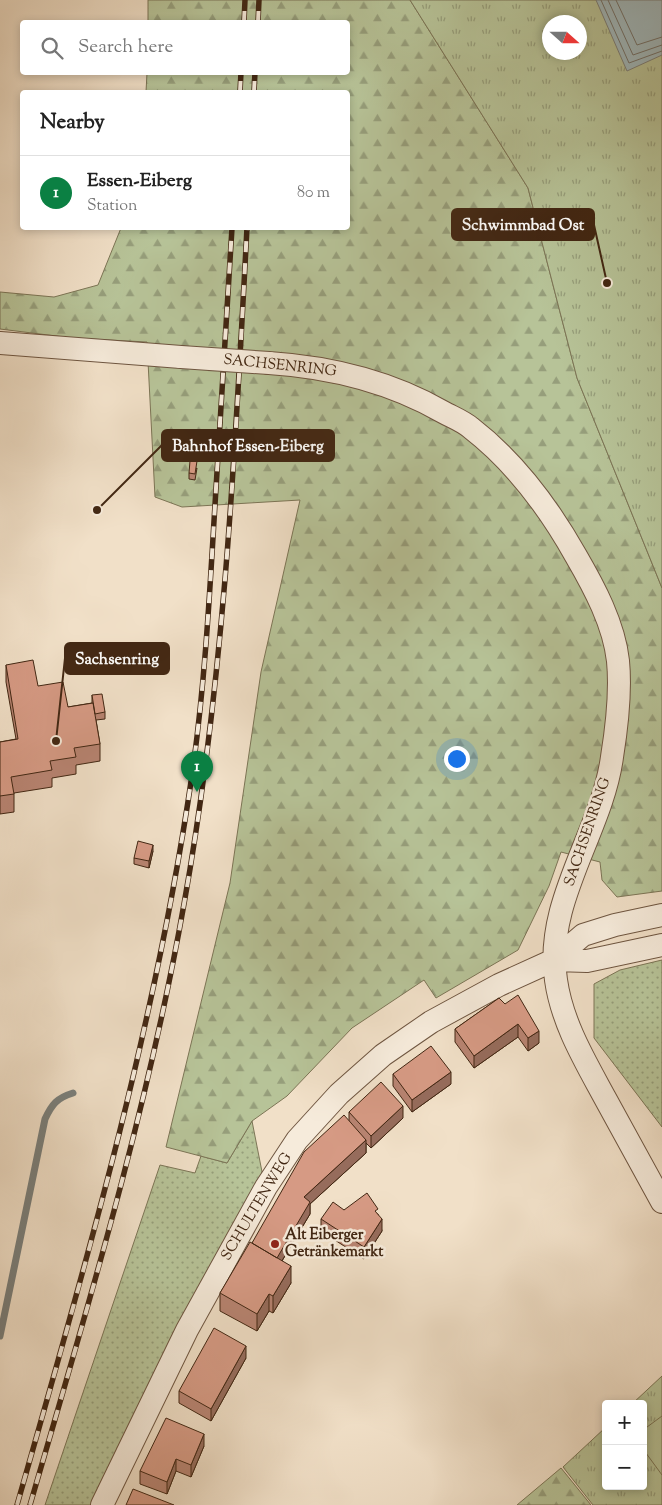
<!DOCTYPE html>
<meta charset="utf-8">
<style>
:root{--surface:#fff;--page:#f2f2f2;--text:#222;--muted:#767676;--line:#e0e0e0;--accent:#0b8043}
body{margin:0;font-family:"Sorts Mill Goudy",serif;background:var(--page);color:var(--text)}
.controls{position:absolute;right:15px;bottom:15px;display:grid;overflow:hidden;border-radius:5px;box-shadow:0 2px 8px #0003}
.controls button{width:45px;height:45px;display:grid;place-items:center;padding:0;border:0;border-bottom:1px solid var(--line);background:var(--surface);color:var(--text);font:25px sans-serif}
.compass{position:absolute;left:542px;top:15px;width:45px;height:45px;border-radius:50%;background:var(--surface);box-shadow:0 2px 8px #0003;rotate:111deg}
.you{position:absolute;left:456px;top:758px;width:18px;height:18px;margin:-12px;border:4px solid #fff;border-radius:50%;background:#1a73e8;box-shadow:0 0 0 8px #1a73e833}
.badge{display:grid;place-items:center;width:32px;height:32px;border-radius:50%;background:var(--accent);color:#fff;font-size:16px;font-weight:700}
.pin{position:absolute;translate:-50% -41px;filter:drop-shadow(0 1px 2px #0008)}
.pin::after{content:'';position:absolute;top:26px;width:18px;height:15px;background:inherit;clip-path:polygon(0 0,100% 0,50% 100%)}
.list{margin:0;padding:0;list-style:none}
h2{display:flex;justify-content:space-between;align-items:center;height:65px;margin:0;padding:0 20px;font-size:21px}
h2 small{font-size:16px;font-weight:400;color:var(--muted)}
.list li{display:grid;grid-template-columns:32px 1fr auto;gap:15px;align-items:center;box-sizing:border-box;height:75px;padding:0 20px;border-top:1px solid var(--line)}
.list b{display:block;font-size:19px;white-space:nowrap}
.list p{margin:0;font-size:16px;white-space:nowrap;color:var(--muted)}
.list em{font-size:16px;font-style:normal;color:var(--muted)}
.icon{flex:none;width:28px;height:28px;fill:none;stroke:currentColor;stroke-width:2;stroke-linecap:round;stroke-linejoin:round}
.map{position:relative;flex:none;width:662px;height:1505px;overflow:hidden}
.search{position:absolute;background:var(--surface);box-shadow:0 2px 8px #0003;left:20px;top:20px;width:330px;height:55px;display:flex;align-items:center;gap:12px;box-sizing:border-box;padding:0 18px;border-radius:5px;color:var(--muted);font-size:19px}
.panel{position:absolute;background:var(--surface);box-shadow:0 2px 8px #0003;left:20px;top:90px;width:330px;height:140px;border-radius:5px}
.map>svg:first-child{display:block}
.grass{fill:url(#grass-dots);stroke:#7c7556}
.forest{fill:url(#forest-firs);stroke:#7c7556}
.park{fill:url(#park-tufts);stroke:#7c7556;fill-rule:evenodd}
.pitch{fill:#b7c398;stroke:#7c7556}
.water{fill:#9fbac0;stroke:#7a7f7b}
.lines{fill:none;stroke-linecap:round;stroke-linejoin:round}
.shore{stroke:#70706a;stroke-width:1}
.stream{stroke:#7a7f7b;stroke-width:7}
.minor-casing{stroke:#6e5540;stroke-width:24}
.minor{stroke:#f6ebdb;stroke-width:22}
.rail-casing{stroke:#422713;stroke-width:5.5}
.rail{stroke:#f6ebdb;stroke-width:4;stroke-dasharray:11;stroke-linecap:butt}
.minor-bridge-casing{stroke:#6e5540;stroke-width:24;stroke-linecap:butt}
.minor-bridge{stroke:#f6ebdb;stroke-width:22}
.wall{fill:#b88472;stroke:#422713}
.shaded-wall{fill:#966c5c;stroke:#422713}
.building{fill:#d69a84;stroke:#422713}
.poi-dot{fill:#8f2418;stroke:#f6ebdb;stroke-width:2}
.labels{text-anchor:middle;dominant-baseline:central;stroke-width:5;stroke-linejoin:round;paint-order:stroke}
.street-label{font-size:15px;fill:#422713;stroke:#f6ebdb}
.poi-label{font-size:15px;font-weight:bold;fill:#422713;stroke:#f6ebdb;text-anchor:start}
.leader{fill:none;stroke:#422713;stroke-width:2}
.callout-dot{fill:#422713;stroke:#f6ebdb;stroke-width:2}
.callout{fill:#422713;stroke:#422713;stroke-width:2}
.callout-label{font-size:16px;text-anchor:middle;font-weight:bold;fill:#fff}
</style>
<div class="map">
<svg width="662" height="1505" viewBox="0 0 662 1505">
<defs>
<pattern id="grass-dots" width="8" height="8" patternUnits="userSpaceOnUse" patternTransform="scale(1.25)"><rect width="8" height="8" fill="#b7c398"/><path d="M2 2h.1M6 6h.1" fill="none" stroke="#969e7b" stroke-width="1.8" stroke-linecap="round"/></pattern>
<pattern id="forest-firs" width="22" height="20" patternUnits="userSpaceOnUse" patternTransform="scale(1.25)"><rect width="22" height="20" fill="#b7c398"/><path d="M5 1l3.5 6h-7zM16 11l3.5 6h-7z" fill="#969e7b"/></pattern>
<pattern id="park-tufts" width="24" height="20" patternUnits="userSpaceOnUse" patternTransform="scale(1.25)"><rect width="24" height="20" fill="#b7c398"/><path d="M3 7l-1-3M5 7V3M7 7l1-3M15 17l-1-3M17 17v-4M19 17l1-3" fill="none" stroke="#969e7b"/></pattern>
</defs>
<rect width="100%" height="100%" fill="#f1e0c8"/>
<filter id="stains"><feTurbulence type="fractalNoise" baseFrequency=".004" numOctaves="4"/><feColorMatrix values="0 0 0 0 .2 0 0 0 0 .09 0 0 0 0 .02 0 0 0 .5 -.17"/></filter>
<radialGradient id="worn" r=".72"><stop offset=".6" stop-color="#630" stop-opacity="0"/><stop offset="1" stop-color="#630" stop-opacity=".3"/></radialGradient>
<path class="grass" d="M662 960V1127L594 1038V984L620 970Z
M252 1121 265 1187 102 1505H45L160 1165 195 1173 201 1156 227 1163Z"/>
<path class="forest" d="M148 0H410L528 188 577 378 662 588V891L617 897 602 880 600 862 561 852 549 886 518 950 436 998 424 980 352 1028 287 1096 252 1121 227 1163 166 1147 230 883 261 672 300 500 182 507 155 497 147 342 72 338 0 329V292L54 297 98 285 121 228H348V92H146L147 73 348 72V22H148Z
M561 1468 591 1505H517Z"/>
<path class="park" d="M410 0H662V588L577 378 528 188ZM550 22H580V52H550Z
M662 1376V1505H593L563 1467 606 1427V1486H643V1404H632Z"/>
<path class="pitch" d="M662 1416V1475L643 1449V1430Z"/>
<path class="water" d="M596 0H662V55L627 71Z"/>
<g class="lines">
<path class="shore" d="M601 0 629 63 662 51
M608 0 633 55 662 45
M616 0 637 45 662 37"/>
<path class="stream" d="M0 1336 45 1119C52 1104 57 1098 73 1093"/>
<defs>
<path id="minor" d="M0 343 181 357
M269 363C330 367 389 381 443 412 452 417 463 421 471 428 515 462 549 508 576 556 594 587 614 624 618 661 621 692 617 726 612 757 602 832 544 901 556 980 562 1023 585 1061 605 1098 624 1133 643 1168 662 1202
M554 960 587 961 662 945
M102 1505 187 1330 266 1187 297 1140 339 1094 383 1055 431 1022 499 985 554 960 583 935 615 925 662 915"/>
</defs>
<use href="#minor" class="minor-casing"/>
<use href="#minor" class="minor"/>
<defs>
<path id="rail" d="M244 22 245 0
M258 22 259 0
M240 92 241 72
M254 92 255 72
M17 1505C86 1264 156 1023 192 775 204 691 209 606 214 521 220 423 226 325 232 228
M30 1505C88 1306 148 1108 184 904 224 681 235 454 247 228"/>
</defs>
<use href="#rail" class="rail-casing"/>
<use href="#rail" class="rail"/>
<defs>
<path id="minor-bridge" d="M181 357 269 363"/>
</defs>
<use href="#minor-bridge" class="minor-bridge-casing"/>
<use href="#minor-bridge" class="minor-bridge"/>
</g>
<path class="wall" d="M197 468 195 480 189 479V473Z
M6 665 68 707 92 703V695L105 712V719L96 720 100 744V761L76 765V774L52 778V787L14 793V812L0 814V742L16 739 6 682Z
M153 851 149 868 134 864V858Z
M499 998 539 1043 528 1051 518 1037 474 1068 455 1042V1029Z
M393 1074 451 1084 412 1112 393 1086Z
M349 1112 403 1118 371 1148 366 1143V1153L310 1204V1214L282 1261 291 1283 273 1313 269 1311 257 1331 220 1311V1293L252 1243 349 1121Z
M344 1210 378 1214 382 1231 364 1259 321 1231V1219Z
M246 1358 211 1421 179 1403V1391Z
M204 1446 191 1477 176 1471 167 1494 140 1484V1471Z"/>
<path class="shaded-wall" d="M153 845V851L149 868V861Z
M518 1024V1037L474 1068V1056Z
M539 1031V1043L528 1051V1038Z
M451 1072V1084L412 1112V1100Z
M403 1106V1118L371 1148V1136Z
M366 1140V1153L310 1204V1214L274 1274V1262L304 1197Z
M382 1219V1231L364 1259V1247Z
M291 1266V1283L273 1313V1296Z
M269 1294V1311L257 1331V1314Z
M246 1346V1358L211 1421V1409Z
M204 1434V1446L191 1477V1465Z
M176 1459V1471L167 1494V1482Z"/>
<path class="building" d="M190 461H197L195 474 189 473Z
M33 660 38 686 63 682 68 707 93 703 100 744 74 748 76 757 50 761 52 770 11 777 14 794 0 796V742L18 739 6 665Z
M102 694 105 712 95 714 92 695Z
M138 841 153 845 149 861 134 858Z
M518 995 539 1031 528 1038 518 1024 474 1056 455 1029 499 998 505 1004Z
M431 1046 451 1072 412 1100 393 1074Z
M381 1082 403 1106 371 1136 349 1112Z
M344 1115 366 1140 304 1197 310 1202 277 1258 252 1243 304 1152Z
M367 1193 378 1209 375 1211 382 1219 364 1247 321 1219 333 1202 344 1210Z
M250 1242 291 1266 273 1296 269 1294 257 1314 220 1293Z
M214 1328 246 1346 211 1409 179 1391Z
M166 1418 204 1434 191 1465 176 1459 167 1482 140 1471Z
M133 1489 174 1505H126Z"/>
<circle class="poi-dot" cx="275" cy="1244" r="5"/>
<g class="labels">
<g class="street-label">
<text transform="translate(280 366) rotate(6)">SACHSENRING</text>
<text transform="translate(588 832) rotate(-71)">SACHSENRING</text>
<text transform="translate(257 1207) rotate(-59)">SCHULTENWEG</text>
</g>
<g class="poi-label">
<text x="285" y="1235">Alt Eiberger<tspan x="285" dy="17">Getränkemarkt</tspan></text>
</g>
</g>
<path class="leader" d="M607 283L594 225M97 510L162 445M56 741L65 658"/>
<g class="callout-dot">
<circle cx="607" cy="283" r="5"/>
<circle cx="97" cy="510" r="5"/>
<circle cx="56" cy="741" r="5"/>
</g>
<g class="callout">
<rect x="452" y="209" width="142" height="31" rx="5"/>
<rect x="162" y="430" width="172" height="31" rx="5"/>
<rect x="65" y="643" width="104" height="31" rx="5"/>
</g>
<g class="callout-label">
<text x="523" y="230">Schwimmbad Ost</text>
<text x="248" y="451">Bahnhof Essen-Eiberg</text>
<text x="117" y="664">Sachsenring</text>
</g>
<rect width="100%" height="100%" filter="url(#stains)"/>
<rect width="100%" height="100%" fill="url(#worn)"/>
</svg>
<div class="controls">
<button>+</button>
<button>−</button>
</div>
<svg class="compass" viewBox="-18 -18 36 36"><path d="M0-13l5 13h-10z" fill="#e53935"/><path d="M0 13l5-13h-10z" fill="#767676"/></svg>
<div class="you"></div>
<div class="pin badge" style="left:197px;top:792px">1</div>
<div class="search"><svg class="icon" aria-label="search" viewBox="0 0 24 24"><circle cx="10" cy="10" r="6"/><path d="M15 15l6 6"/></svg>Search here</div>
<section class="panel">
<h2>Nearby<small></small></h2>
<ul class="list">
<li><span class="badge">1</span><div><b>Essen-Eiberg</b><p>Station</p></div><em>80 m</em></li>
</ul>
</section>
</div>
